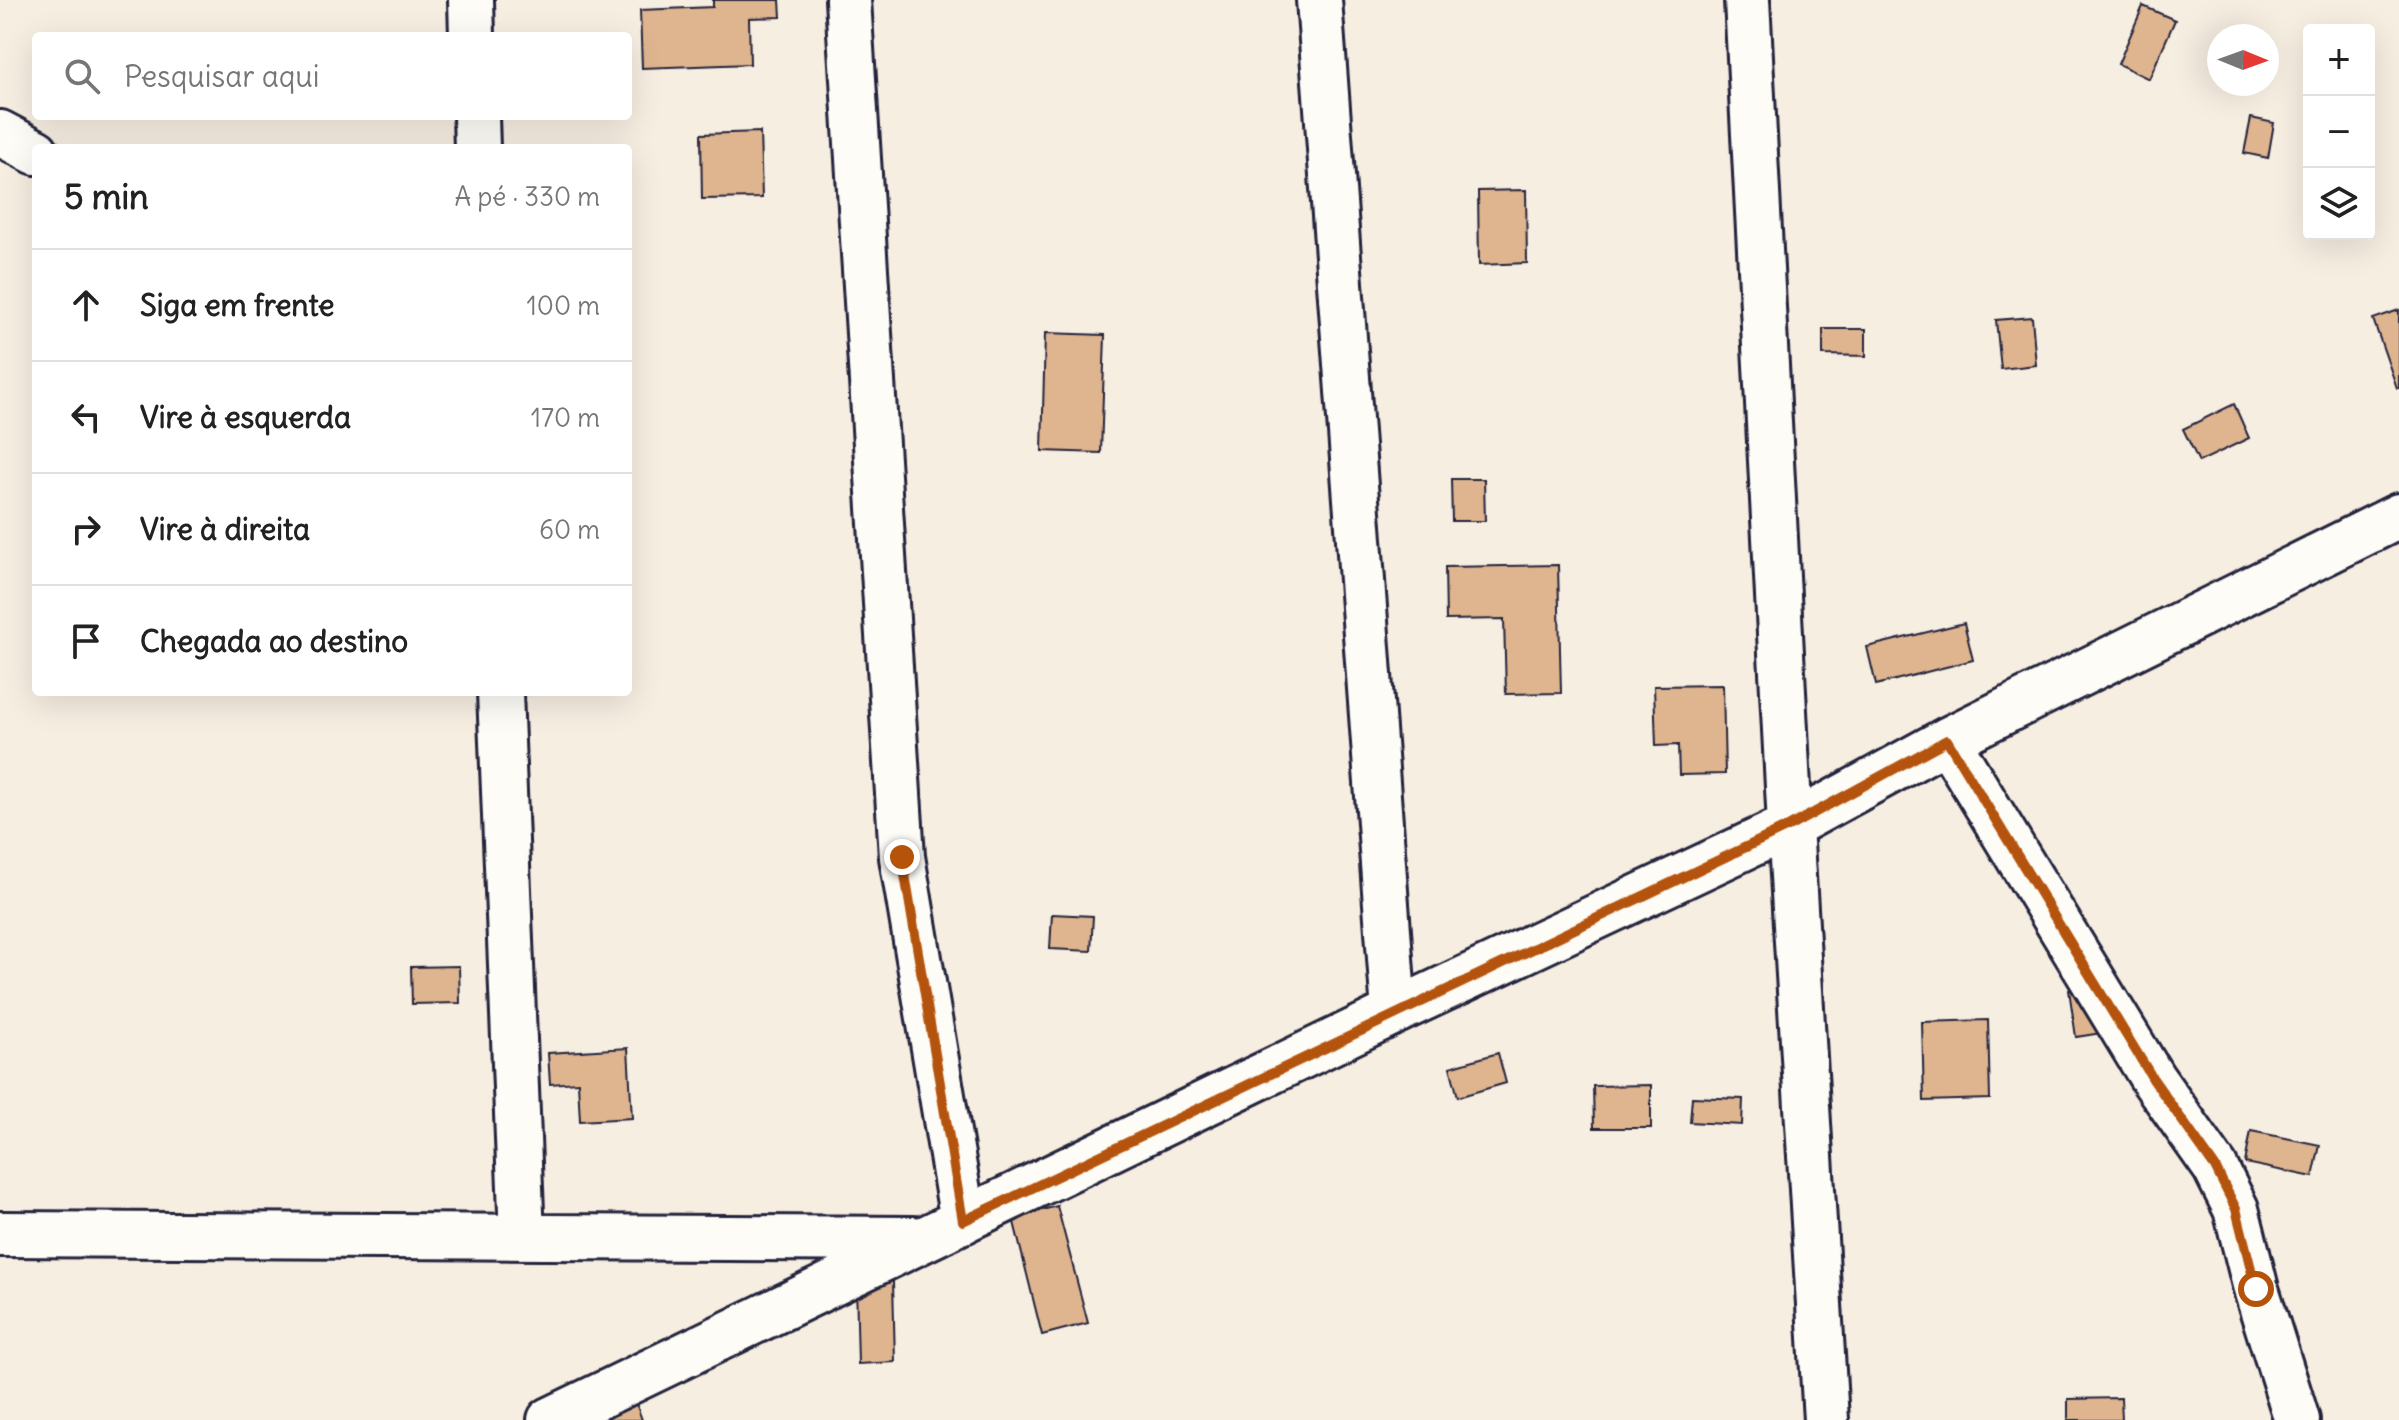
<!DOCTYPE html>
<html lang="pt">
<meta charset="utf-8">
<style>
:root{--surface:#fff;--page:#f6f6f6;--text:#222;--muted:#767676;--line:#e0e0e0}
body{margin:0;font-family:Delius,sans-serif;background:var(--page);color:var(--text)}
.controls{position:absolute;right:24px;top:24px;display:grid;overflow:hidden;border-radius:8px;box-shadow:0 8px 32px #0002}
.controls button{width:72px;height:72px;display:grid;place-items:center;padding:0;border:0;border-bottom:2px solid var(--line);background:var(--surface);color:var(--text);font:40px sans-serif}
.compass{position:absolute;left:2207px;top:24px;width:72px;height:72px;border-radius:50%;background:var(--surface);box-shadow:0 8px 32px #0002;rotate:91deg}
.stop{position:absolute;width:24px;height:24px;margin:-18px;border:6px solid #b45309;border-radius:50%;background:#fff}
.stop.end{background:#b45309;border-color:#fff;box-shadow:0 2px 8px #0008}
.list{margin:0;padding:0;list-style:none}
h2{display:flex;justify-content:space-between;align-items:center;height:104px;margin:0;padding:0 32px;font-size:34px}
h2 small{font-size:26px;font-weight:400;color:var(--muted)}
.list li{display:grid;grid-template-columns:52px 1fr auto;gap:24px;align-items:center;box-sizing:border-box;height:112px;padding:0 32px;border-top:2px solid var(--line)}
.list b{display:block;font-size:30px;white-space:nowrap}
.list em{font-size:26px;font-style:normal;color:var(--muted)}
.icon{flex:none;width:44px;height:44px;fill:none;stroke:currentColor;stroke-width:2;stroke-linecap:round;stroke-linejoin:round}
.map{position:relative;flex:none;width:2399px;height:1420px;overflow:hidden}
.search{position:absolute;background:var(--surface);box-shadow:0 8px 32px #0002;left:32px;top:32px;width:600px;height:88px;display:flex;align-items:center;gap:20px;box-sizing:border-box;padding:0 28px;border-radius:8px;color:var(--muted);font-size:30px}
.panel{position:absolute;background:var(--surface);box-shadow:0 8px 32px #0002;left:32px;top:144px;width:600px;height:552px;border-radius:8px}
.map>svg:first-child{display:block}
.building{fill:#dfb58f;stroke:#22223b;stroke-width:2}
.lines{fill:none;stroke-linecap:round;stroke-linejoin:round}
.minor-casing{stroke:#22223b;stroke-width:50}
.minor{stroke:#fdfcf7;stroke-width:44}
.route{stroke:#b45309;stroke-width:10}
</style>
<div class="map">
<svg width="2399" height="1420" viewBox="0 0 2399 1420">
<rect width="100%" height="100%" fill="#f7eee2"/>
<filter id="ink" filterUnits="userSpaceOnUse"><feTurbulence type="fractalNoise" baseFrequency=".0125" numOctaves="2"/><feDisplacementMap in="SourceGraphic" scale="16" xChannelSelector="R" yChannelSelector="G"/><feConvolveMatrix kernelMatrix="1 2 1 2 8 2 1 2 1" color-interpolation-filters="sRGB"/></filter>
<g filter="url(#ink)">
<path class="building" d="M713 0H780L781 17 749 18 750 64 642 68 640 10 713 7Z
M2143 6 2175 20 2149 79 2118 64Z
M2251 118 2274 123 2268 158 2244 153Z
M760 132 762 198 702 199 701 134Z
M1526 190 1527 263 1479 265 1478 191Z
M2399 310V388H2397L2373 319Z
M2032 317 2036 365 2001 369 1996 320Z
M1823 329H1866V356L1823 355Z
M1045 333 1105 335 1101 453 1042 451Z
M2234 404 2249 438 2199 462 2183 429Z
M1451 479H1484L1485 521H1452Z
M1558 565 1561 693 1506 694 1504 619 1446 620 1445 567Z
M1964 623 1973 660 1876 685 1867 647Z
M1723 685 1725 774 1679 775 1678 745 1656 746 1654 686Z
M1052 914 1093 916 1091 951 1050 949Z
M459 966 460 1003 412 1004 411 967Z
M2094 985 2102 1033 2076 1037 2069 990Z
M1988 1020 1990 1099 1924 1101 1922 1022Z
M628 1048 632 1118 580 1121 578 1082 550 1084 548 1053Z
M1498 1053 1506 1083 1458 1097 1450 1067Z
M1651 1085V1128H1594L1593 1086Z
M1692 1097 1743 1099 1742 1125 1690 1122Z
M2251 1131 2320 1145 2313 1177 2245 1163Z
M1057 1206 1088 1323 1042 1335 1013 1218Z
M893 1281 895 1362 858 1364 856 1282Z
M631 1389 642 1420H566Z
M2121 1398 2122 1420H2068V1399Z"/>
<g class="lines">
<defs>
<path id="minor" d="M471 0 472 36
M848 0 902 857 963 1221
M1319 0 1394 1012
M1747 0 1790 826 1826 1420
M476 116 477 148
M0 133 36 152
M500 692 522 1237
M1947 740 2153 1079 2215 1167 2236 1209 2256 1289 2297 1420
M0 1234 914 1239
M550 1420 1394 1012 1790 826 1947 740 2399 516"/>
</defs>
<use href="#minor" class="minor-casing"/>
<use href="#minor" class="minor"/>
</g>
</g>
<g class="lines" filter="url(#ink)">
<path class="route" d="M902 857 963 1221 1790 826 1947 740 2153 1079 2215 1167 2236 1209 2256 1289"/>
</g>
</svg>
<div class="controls">
<button>+</button>
<button>−</button>
<button><svg class="icon" aria-label="layers" viewBox="0 0 24 24"><path d="M12 4l9 5-9 5-9-5zM3 14l9 5 9-5"/></svg></button>
</div>
<svg class="compass" viewBox="-18 -18 36 36"><path d="M0-13l5 13h-10z" fill="#e53935"/><path d="M0 13l5-13h-10z" fill="#767676"/></svg>
<div class="stop" style="left:2256px;top:1289px"></div>
<div class="stop end" style="left:902px;top:857px"></div>
<div class="search"><svg class="icon" aria-label="search" viewBox="0 0 24 24"><circle cx="10" cy="10" r="6"/><path d="M15 15l6 6"/></svg>Pesquisar aqui</div>
<section class="panel">
<h2>5 min<small>A pé · 330 m</small></h2>
<ul class="list">
<li><svg class="icon" aria-label="ahead" viewBox="0 0 24 24"><path d="M12 20V5M6 11l6-6 6 6"/></svg><div><b>Siga em frente</b></div><em>100 m</em></li>
<li><svg class="icon" aria-label="left" viewBox="0 0 24 24"><path d="M17 20v-9H6M10 6l-5 5 5 5"/></svg><div><b>Vire à esquerda</b></div><em>170 m</em></li>
<li><svg class="icon" aria-label="right" viewBox="0 0 24 24"><path d="M7 20v-9h11M14 6l5 5-5 5"/></svg><div><b>Vire à direita</b></div><em>60 m</em></li>
<li><svg class="icon" aria-label="arrive" viewBox="0 0 24 24"><path d="M6 21V4h12l-3 4 3 4H6"/></svg><div><b>Chegada ao destino</b></div></li>
</ul>
</section>
</div>
